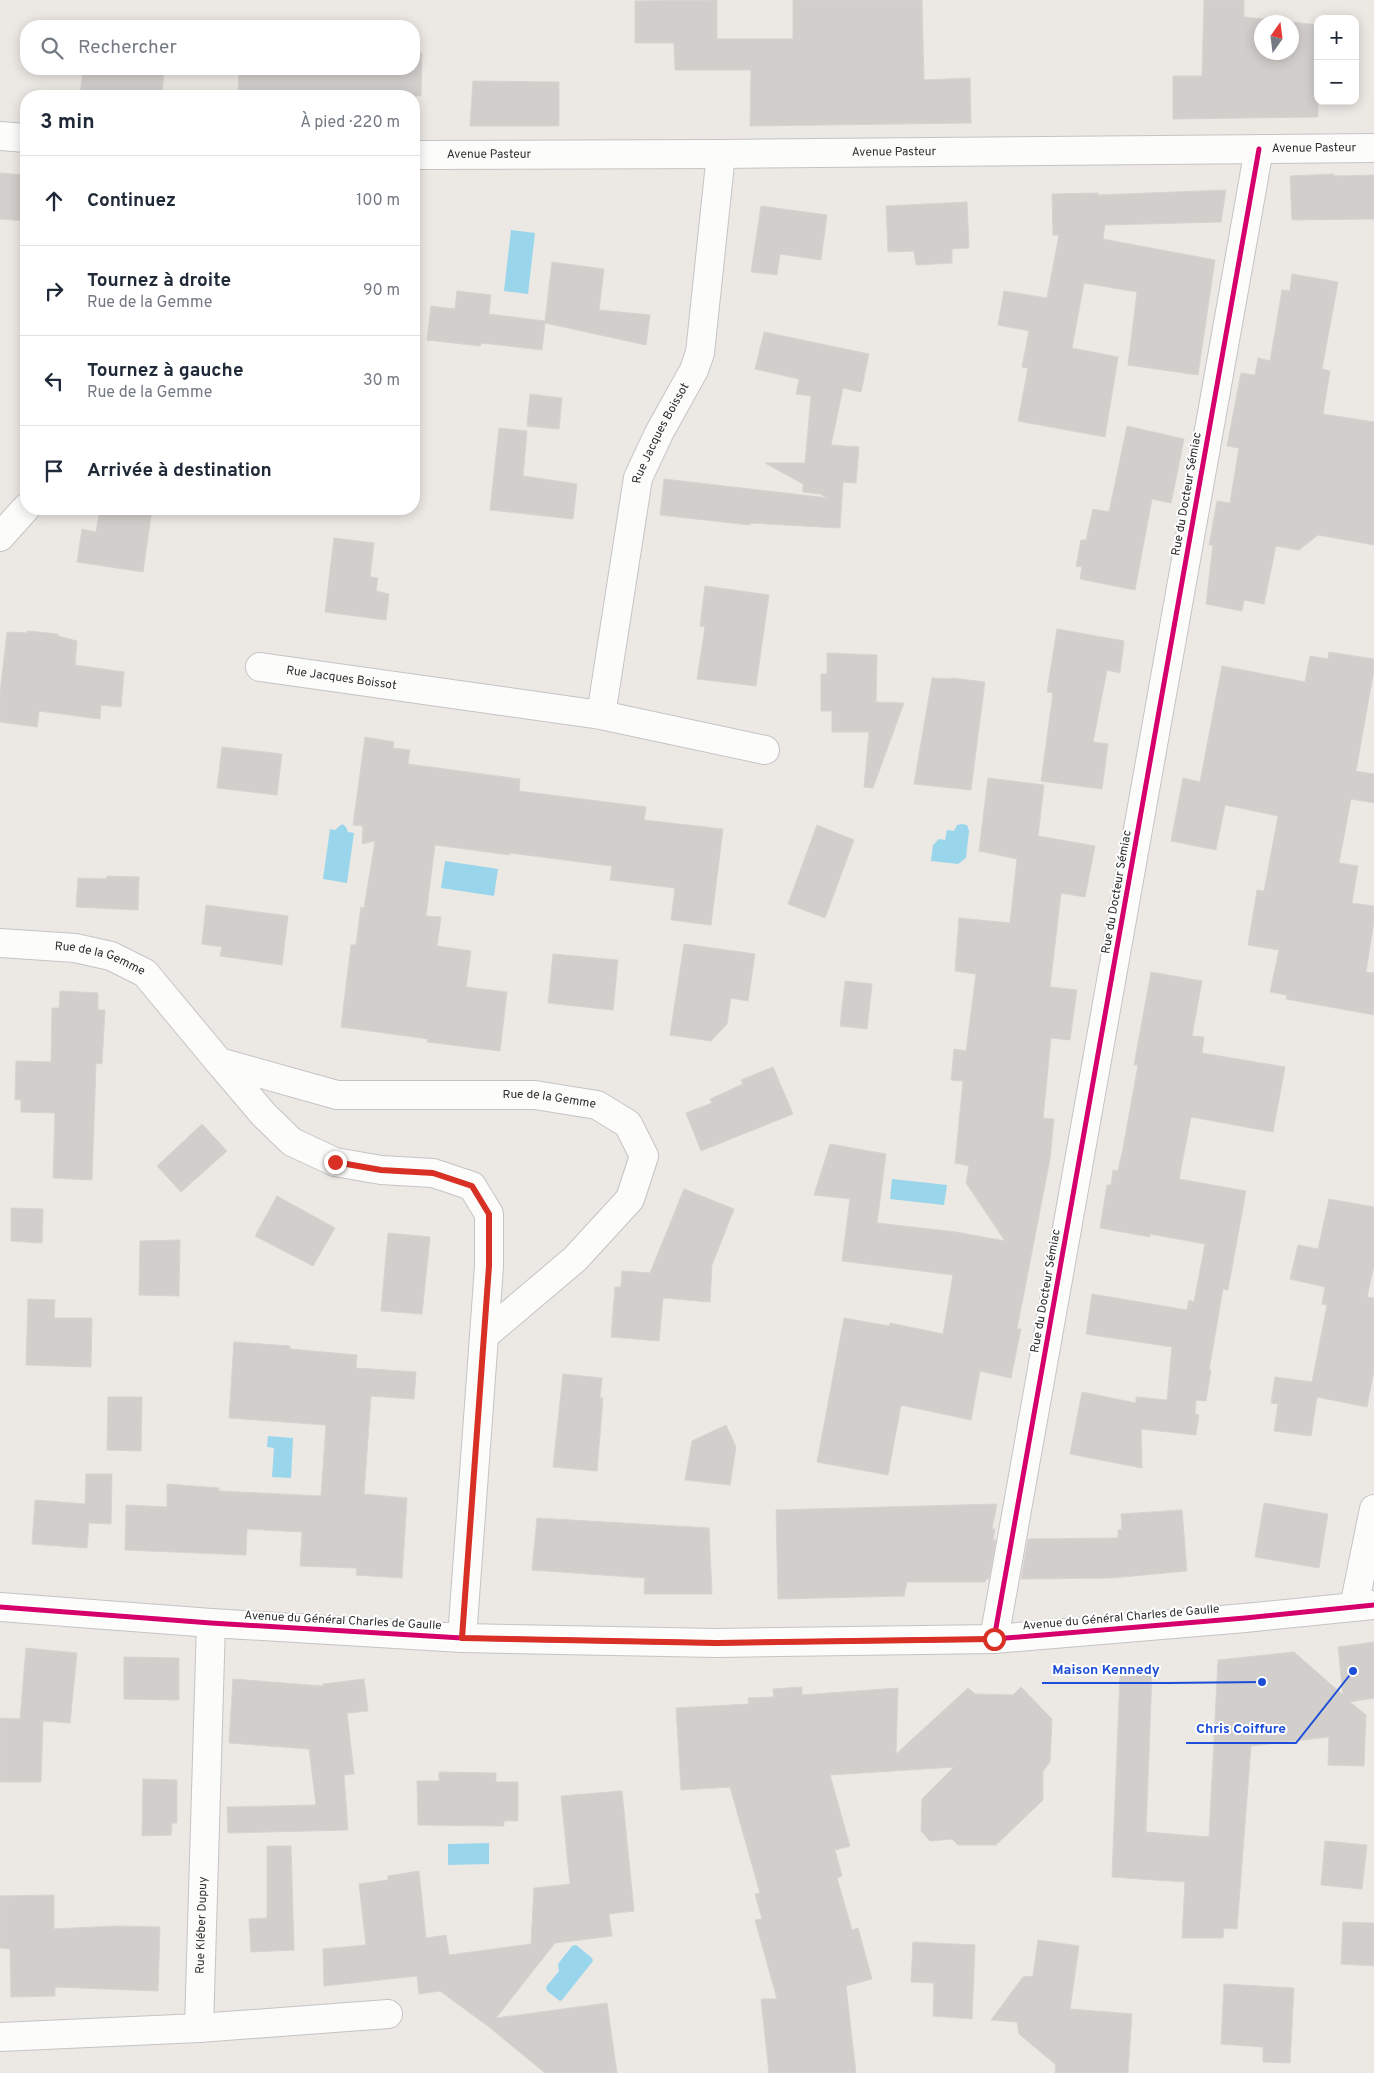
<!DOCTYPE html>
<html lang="fr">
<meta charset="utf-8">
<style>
:root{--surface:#fff;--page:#f6f6f7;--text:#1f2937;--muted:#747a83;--line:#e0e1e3}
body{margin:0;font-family:Overpass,sans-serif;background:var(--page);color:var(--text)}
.controls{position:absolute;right:15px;top:15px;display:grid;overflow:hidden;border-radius:10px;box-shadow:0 2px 12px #0003}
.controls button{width:45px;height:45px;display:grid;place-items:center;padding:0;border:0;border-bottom:1px solid var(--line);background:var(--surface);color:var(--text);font:25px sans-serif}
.compass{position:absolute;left:1254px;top:15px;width:45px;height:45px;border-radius:50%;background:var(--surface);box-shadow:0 2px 12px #0003;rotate:14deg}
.stop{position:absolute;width:15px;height:15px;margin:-11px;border:4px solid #d93025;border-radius:50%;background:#fff}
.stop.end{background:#d93025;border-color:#fff;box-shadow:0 1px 5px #0008}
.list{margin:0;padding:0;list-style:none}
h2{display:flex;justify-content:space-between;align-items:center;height:65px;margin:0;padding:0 20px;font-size:21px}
h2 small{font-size:16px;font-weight:400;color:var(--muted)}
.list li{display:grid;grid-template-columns:32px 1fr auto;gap:15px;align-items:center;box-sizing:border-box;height:90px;padding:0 20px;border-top:1px solid var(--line)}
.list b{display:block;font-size:19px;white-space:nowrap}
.list p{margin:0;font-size:16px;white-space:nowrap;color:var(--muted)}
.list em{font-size:16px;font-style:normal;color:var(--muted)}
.icon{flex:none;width:28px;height:28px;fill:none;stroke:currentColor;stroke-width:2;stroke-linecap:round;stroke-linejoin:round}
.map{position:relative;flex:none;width:1374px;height:2073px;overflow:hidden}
.search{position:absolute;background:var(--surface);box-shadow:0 2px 12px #0003;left:20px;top:20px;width:400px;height:55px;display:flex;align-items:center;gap:12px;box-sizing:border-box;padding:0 18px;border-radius:20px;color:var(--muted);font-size:19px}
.panel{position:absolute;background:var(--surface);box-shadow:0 2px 12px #0003;left:20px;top:90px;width:400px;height:425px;border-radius:20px}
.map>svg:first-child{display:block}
.water{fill:#99d6ec}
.building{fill:#d1cecb;stroke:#d7d4d0;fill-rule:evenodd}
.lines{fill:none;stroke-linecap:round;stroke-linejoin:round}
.minor-casing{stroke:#c5c4c5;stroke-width:30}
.minor{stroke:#fcfcfb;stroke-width:28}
.cycleway-casing{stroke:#fff;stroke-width:8}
.cycleway{stroke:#d6006c;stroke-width:5}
.route{stroke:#d93025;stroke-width:6}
.labels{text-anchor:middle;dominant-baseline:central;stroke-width:4;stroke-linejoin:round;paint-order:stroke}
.street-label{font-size:12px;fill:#2e2e2e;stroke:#fff}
.leader{fill:none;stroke:#1d4ed8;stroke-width:2}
.callout-dot{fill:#1d4ed8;stroke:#fff;stroke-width:2}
.callout-label{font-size:14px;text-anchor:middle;font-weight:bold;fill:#1d4ed8;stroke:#fff;stroke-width:4;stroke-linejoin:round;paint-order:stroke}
</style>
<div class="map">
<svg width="1374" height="2073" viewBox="0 0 1374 2073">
<rect width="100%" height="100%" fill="#ece8e4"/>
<path class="water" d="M511 230 535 233 528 294 504 291Z
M342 824 346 827 348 832 354 833 347 883 323 879 330 829 335 830Z
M962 824 967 825 969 831 966 858 958 864 931 861 933 845 939 839 945 840 947 830 954 831 957 825Z
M445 861 498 869 494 896 441 888Z
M892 1179 947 1185 944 1205 890 1199Z
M268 1436 293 1438 291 1478 272 1477 274 1448 267 1447Z
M489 1843V1864L448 1865V1844Z
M576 1945 592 1958 593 1961 562 2000 560 2001 547 1991 546 1987 559 1971 558 1964 572 1946Z"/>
<path class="building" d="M717 0V39H793V0H922L924 80 970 78 971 123 750 126 751 70H675L674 43H635V1Z
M1204 0H1244V17L1318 25V117L1173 119V76H1202ZM1262 22H1292V52H1262Z
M414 53H422L421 96H238L239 69H337V70L392 71V69H414Z
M83 69 164 70 162 96H80Z
M473 81 559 82V126H470Z
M0 173 26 175V221L0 219Z
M1334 174V176L1374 175V219L1292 220 1290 176Z
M1226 190 1221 222 1105 225 1103 239 1215 260 1198 375 1128 365 1137 292 1084 283 1072 348 1118 357 1105 437 1018 421 1028 368 1022 367 1029 331 998 325 1004 291 1047 298 1059 235H1053L1052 194 1098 193V195Z
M967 202 969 248 952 249V263L916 265 914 251 888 252 886 206Z
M761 206 827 215 821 260 780 254 777 275 751 272Z
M552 262 604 269 599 310 650 315 646 345 545 323 542 350 482 343 480 346 427 340 431 306 455 309 457 291 491 295 489 314 545 321Z
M1292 274 1338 282 1322 369 1330 371 1323 414 1374 422V545L1318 535 1299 550 1276 546 1264 604 1244 600 1242 611 1206 604 1213 545H1209L1217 501 1230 503 1239 448 1227 446 1241 373 1255 375 1258 358 1270 361 1282 290 1290 291Z
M764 332 869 354 861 392 843 388 831 445 859 447 856 483 843 482 840 528 750 523V525L660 515 664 479 828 498 820 494 803 492V484L765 463H805L811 396 796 394 799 379 755 369Z
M530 394 562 398 559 429 527 426Z
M1127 426 1184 439 1171 503 1152 499 1135 590 1080 579 1082 567 1076 566 1081 540H1086L1093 509 1109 512Z
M499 428 527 431 523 476 577 484 573 519 490 510Z
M100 509H152L143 572 77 562 82 529 96 532Z
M334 538 374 543 370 577 378 578 376 591 389 594 386 620 325 612Z
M705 586 769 595 756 686 697 679 705 627 700 626Z
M1057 629 1124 641 1120 673 1107 670 1093 742 1108 744 1102 789 1041 781 1053 693 1047 692Z
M27 631 58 634V636L77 641 75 665 124 672 121 707 101 705 100 719 39 711 37 727 0 722V693L7 632 27 633Z
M1329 652 1374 659V670L1356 771 1374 774V803L1351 799 1339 863 1358 866 1352 903 1374 906V921L1366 972 1374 973V1015L1286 999 1287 995 1270 992 1279 950 1248 945 1257 890 1264 891 1278 816 1225 805 1216 850 1171 841 1183 778 1200 782 1222 666 1305 682 1310 656 1328 659Z
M827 653 877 655 876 702 904 703 873 788 864 787 869 732H832V711H821V674H827Z
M932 678 952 679V678L985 682 971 790 914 784Z
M365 737 394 742 393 748 410 750 408 764 520 779 519 791 646 807 644 820 723 829 711 925 671 920 675 888 610 880 612 866 510 853V855L435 845 426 916 441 917 437 946 471 951 466 987 507 992 500 1051 427 1042 428 1039 341 1027 351 945H356L361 907 364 908 375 841 362 844 363 826 353 825Z
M222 747 282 754 277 795 217 788Z
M988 778 1044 785 1038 836 1095 846 1085 897 1061 893 1050 987 1077 990 1070 1040 1051 1038 1043 1118 1054 1119 1050 1159 1017 1329H1021L1011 1378 980 1371 971 1420 901 1405 888 1475 817 1462 844 1318 889 1326 890 1323 943 1334 953 1275 842 1261 850 1199 814 1195 830 1144 886 1154 877 1223 956 1232 1005 1241 966 1183 969 1166 955 1163 963 1081 951 1080 954 1049 966 1051 976 974 955 971 959 918 1010 923 1017 859 979 851Z
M817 825 854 840 825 918 788 904Z
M107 876 139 877 138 910 76 907 78 878 106 879Z
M206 905 288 916 282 965 220 956 222 947 202 944Z
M684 944 755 954 748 1001 731 998 727 1024 711 1041 670 1035Z
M553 954 618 960 613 1010 548 1003Z
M1151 972 1202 981 1192 1036 1204 1037 1202 1053 1285 1067 1273 1132 1191 1117 1179 1179 1246 1191 1228 1290 1223 1289 1209 1370H1211L1206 1401 1196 1400 1195 1414 1199 1415 1196 1435 1141 1429 1142 1468 1070 1454 1082 1392 1136 1403V1397L1167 1400 1172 1347 1086 1334 1092 1294 1187 1310 1189 1300 1194 1302 1205 1244 1150 1234V1237L1100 1228 1107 1185H1111L1113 1170 1118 1171 1123 1148 1138 1065H1134Z
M845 981 872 984 867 1029 840 1026Z
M60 991 98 993V1010H105L102 1064 96 1063 92 1180 53 1178 55 1113 21 1112V1100H15L16 1061 51 1062 52 1008H59Z
M773 1067 793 1114 701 1151 686 1113 712 1103 710 1099 743 1084 741 1080Z
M202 1124 227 1151 181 1192 157 1166Z
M684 1189 734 1209 712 1265 710 1302 663 1298 659 1341 611 1337 615 1287H621L622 1271 650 1273Z
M277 1196 335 1228 313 1266 255 1236Z
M1329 1199 1374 1207V1266L1367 1297 1374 1298V1371L1367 1407 1317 1397 1311 1436 1274 1431 1278 1404 1271 1403 1275 1377 1312 1382 1327 1305 1322 1304 1325 1287 1290 1279 1298 1245 1318 1249Z
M11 1208 43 1209 42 1243 11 1241Z
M388 1233 430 1237 422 1314 381 1311Z
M180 1240 179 1296 139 1295 140 1241Z
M28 1299 55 1300 54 1318H92L91 1367 26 1365Z
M234 1342 290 1346V1349L357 1355 356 1368 416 1372 414 1399 371 1396 364 1494 407 1498 402 1578 356 1575 357 1568 300 1566 302 1532 247 1529 246 1555 125 1550 126 1505 167 1507V1484L219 1488V1491L321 1496 326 1425 229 1418Z
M563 1374 602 1378 600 1398H603L597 1471 553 1467Z
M108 1397H142L141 1451 107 1450Z
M726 1425 736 1447 730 1485 685 1480 692 1441Z
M86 1474H112L111 1524 89 1523 87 1548 32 1544 35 1500 85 1504Z
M1264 1503 1328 1514 1319 1568 1255 1557Z
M997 1504 992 1529H995L993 1540H996L989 1579H986L985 1582H907L904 1596 778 1599 776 1510Z
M1182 1510 1187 1571 1111 1578 1021 1579 1028 1539 1118 1538V1530H1122L1121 1514Z
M537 1518 709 1528 712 1594H644L645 1578 532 1570Z
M1374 1642V1698L1350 1702 1366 1715 1364 1766 1328 1765 1329 1737 1251 1746 1237 1929 1224 1928 1223 1938H1182L1185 1882 1112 1877 1120 1674 1152 1673 1146 1832 1209 1837 1218 1660 1294 1652 1343 1695 1338 1647Z
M26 1648 77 1653 70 1723 43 1721 41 1782H0V1718L20 1719Z
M124 1657 179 1658V1700L124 1699Z
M233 1679 323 1686V1684L364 1679 368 1711 347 1713 354 1774 344 1775 348 1830 228 1833 227 1807 316 1805 309 1749 229 1743Z
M802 1687V1695L898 1688 896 1754 968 1688 975 1694 1013 1695 1021 1687 1052 1719 1050 1762 1043 1771V1800L996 1845H958L952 1839 930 1841 921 1831 922 1799 954 1767 830 1775 850 1846 835 1850 842 1876 837 1878 852 1930 858 1928 872 1979 846 1986 856 2073H769L761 1999H777L755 1920 762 1919 755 1894 760 1893 730 1787 681 1790 676 1708 749 1704 748 1698 774 1697 773 1689Z
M439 1772 496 1773V1782H518V1821H504V1826L418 1825 417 1781H439Z
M143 1779 177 1780V1823H172L171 1835 142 1836Z
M622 1791 634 1911 609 1914 612 1936 555 1943 496 2018 607 2003 617 2073H545L489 2027 440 1991 419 1994 417 1976 324 1986 323 1949 366 1945 359 1884 388 1880V1876L419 1871 426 1938 446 1935 449 1955 531 1944 534 1888 570 1884 561 1796Z
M1325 1841 1367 1845 1362 1889 1321 1885Z
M267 1846H291L294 1950 251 1952 249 1919 267 1918Z
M54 1895V1929L116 1926 160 1927 158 1991 55 1987V1996L11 1997 10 1949 0 1948V1896Z
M1343 1922 1374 1923V1966L1341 1964Z
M1038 1940 1079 1946 1070 2009 1132 2014 1128 2073H1055L1056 2065 1019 2034 1017 2022 991 2020 1023 1977 1033 1976Z
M913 1942 975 1945 972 2019 933 2016 934 1983 911 1982Z
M1224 1984 1294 1988 1290 2063 1263 2062V2047L1221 2044Z"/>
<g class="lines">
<defs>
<g id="minor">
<path d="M0 136 26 138"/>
<path id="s1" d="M414 155 721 154 1374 148"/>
<path d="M0 537 26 508"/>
<path id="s2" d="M260 667 601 715 765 750"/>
<path id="s3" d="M601 715 638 478 659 433 694 370 700 353 721 154"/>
<path id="s4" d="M0 943 75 948 111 956 145 973 219 1062 337 1095H535L597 1105 628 1124 644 1156 630 1199 575 1259 484 1336 462 1638"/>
<path d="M219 1062 264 1115 292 1142 335 1162 381 1170 433 1173 472 1186 489 1214V1266L484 1336"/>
<path d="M0 1607 211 1623 462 1638 717 1643 994 1639 1245 1618 1374 1605"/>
<path d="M1354 1607 1374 1509"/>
<path d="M994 1639 1259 149"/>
<path d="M199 2028 388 2014"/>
<path id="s5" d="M0 2037 199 2028 211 1623"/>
</g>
</defs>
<use href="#minor" class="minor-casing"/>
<use href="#minor" class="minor"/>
<defs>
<path id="cycleway" d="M0 1607 211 1623 462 1638 717 1643 994 1639 1245 1618 1374 1605
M994 1639 1259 149"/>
</defs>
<use href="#cycleway" class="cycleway-casing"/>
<use href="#cycleway" class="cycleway"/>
</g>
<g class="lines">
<path class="route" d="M335 1162 381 1170 433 1173 472 1186 489 1214V1266L462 1638 717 1643 994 1639"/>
</g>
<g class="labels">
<g class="street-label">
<text stroke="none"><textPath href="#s1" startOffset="900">Avenue Pasteur</textPath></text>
<text stroke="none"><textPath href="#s1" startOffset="480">Avenue Pasteur</textPath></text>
<text stroke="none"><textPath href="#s1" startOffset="75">Avenue Pasteur</textPath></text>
<text stroke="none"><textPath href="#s3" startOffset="290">Rue Jacques Boissot</textPath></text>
<text transform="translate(1187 494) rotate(-80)">Rue du Docteur Sémiac</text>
<text stroke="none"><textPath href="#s2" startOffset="82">Rue Jacques Boissot</textPath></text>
<text transform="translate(1117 892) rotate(-80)">Rue du Docteur Sémiac</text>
<text stroke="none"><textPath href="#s4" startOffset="102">Rue de la Gemme</textPath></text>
<text stroke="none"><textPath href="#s4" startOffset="601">Rue de la Gemme</textPath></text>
<text transform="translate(1046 1291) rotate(-80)">Rue du Docteur Sémiac</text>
<text transform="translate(1121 1618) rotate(-5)">Avenue du Général Charles de Gaulle</text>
<text transform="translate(343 1621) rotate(3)">Avenue du Général Charles de Gaulle</text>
<text stroke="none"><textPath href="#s5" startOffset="302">Rue Kléber Dupuy</textPath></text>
</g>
</g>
<path class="leader" d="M1262 1682L1169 1683H1042M1353 1671L1296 1743H1186"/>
<g class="callout-dot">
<circle cx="1262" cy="1682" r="5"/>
<circle cx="1353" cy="1671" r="5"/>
</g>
<g class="callout-label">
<text x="1106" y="1674">Maison Kennedy</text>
<text x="1241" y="1733">Chris Coiffure</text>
</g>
</svg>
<div class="controls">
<button>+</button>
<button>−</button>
</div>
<svg class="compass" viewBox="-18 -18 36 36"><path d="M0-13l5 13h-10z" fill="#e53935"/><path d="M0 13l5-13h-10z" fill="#747a83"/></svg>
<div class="stop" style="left:994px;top:1639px"></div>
<div class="stop end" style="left:335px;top:1162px"></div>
<div class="search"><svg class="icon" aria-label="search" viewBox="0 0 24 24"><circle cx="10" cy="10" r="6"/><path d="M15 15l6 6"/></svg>Rechercher</div>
<section class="panel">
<h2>3 min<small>À pied · 220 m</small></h2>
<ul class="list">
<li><svg class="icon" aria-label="ahead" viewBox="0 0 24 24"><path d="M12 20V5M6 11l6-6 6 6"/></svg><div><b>Continuez</b></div><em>100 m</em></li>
<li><svg class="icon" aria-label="right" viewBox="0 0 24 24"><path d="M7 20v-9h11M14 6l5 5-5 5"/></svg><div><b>Tournez à droite</b><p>Rue de la Gemme</p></div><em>90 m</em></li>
<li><svg class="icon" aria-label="left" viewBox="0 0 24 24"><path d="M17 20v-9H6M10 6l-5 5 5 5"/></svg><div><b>Tournez à gauche</b><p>Rue de la Gemme</p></div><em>30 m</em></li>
<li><svg class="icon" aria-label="arrive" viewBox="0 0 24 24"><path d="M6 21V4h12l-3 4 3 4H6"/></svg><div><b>Arrivée à destination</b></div></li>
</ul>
</section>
</div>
